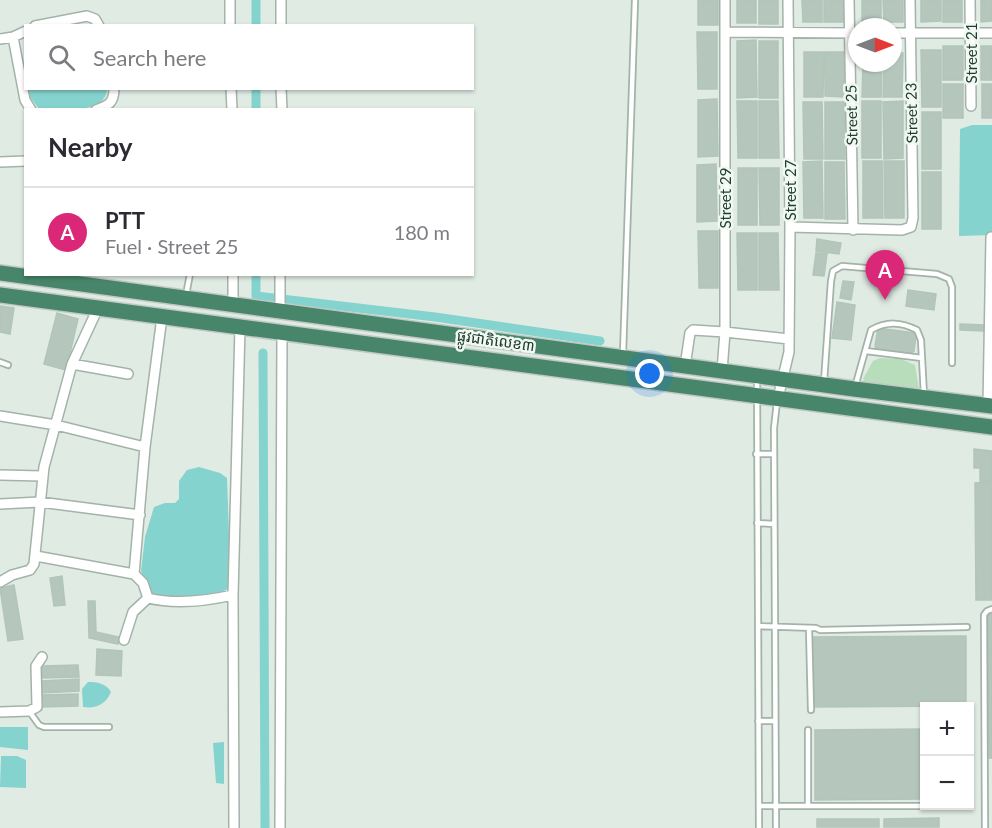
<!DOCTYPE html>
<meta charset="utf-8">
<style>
:root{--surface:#fff;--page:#f2f2f3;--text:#2b2b33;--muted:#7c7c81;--line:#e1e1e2;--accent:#db2777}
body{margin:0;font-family:Lato,"Noto Sans Khmer",sans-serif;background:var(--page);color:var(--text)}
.controls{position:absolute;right:18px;bottom:18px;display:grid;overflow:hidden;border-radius:0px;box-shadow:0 2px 4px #0004}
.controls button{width:54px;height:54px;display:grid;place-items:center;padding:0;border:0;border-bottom:2px solid var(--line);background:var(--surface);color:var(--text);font:30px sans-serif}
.compass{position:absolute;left:848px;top:18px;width:54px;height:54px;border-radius:50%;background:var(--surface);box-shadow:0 2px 4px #0004;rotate:90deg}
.you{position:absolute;left:650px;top:374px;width:21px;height:21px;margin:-15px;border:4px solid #fff;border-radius:50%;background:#1a73e8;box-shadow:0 0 0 9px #1a73e833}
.badge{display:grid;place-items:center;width:39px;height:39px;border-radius:50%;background:var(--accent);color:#fff;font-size:20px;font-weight:700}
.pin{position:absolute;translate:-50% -50px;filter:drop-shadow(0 2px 3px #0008)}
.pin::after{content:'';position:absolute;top:32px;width:21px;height:18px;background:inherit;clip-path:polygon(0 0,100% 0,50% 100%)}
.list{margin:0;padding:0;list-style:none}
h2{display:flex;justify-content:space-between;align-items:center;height:78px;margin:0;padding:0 24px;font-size:26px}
h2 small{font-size:20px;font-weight:400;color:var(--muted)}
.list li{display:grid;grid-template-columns:39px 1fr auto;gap:18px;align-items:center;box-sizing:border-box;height:90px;padding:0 24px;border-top:2px solid var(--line)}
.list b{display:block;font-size:22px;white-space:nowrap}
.list p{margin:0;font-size:20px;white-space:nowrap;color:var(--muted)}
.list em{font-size:20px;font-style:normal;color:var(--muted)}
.icon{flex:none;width:33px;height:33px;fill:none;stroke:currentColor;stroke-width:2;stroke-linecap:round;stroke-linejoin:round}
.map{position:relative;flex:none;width:992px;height:828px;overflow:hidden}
.search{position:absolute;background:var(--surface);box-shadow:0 2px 4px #0004;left:24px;top:24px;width:450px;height:66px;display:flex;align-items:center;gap:15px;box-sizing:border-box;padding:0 21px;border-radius:0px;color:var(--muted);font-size:22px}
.panel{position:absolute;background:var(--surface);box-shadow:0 2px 4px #0004;left:24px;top:108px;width:450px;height:168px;border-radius:0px}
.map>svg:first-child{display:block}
.green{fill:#b8ddba}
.water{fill:#85d3ce}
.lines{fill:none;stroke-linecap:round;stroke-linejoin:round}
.canal{stroke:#85d3ce;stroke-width:9}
.building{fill:#b5c6bc;stroke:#b2c5b9;stroke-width:1.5}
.service-casing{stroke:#a3b3aa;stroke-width:8}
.minor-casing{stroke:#a3b3aa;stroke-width:12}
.trunk-casing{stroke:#c1c8c5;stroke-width:18}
.service{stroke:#fff;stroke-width:4.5}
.minor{stroke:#fff;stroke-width:9}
.trunk{stroke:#47866a;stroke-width:15}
.labels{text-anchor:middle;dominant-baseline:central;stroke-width:5;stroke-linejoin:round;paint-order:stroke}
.street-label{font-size:15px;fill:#203c2f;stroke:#f0f8f2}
</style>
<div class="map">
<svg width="992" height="828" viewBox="0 0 992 828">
<rect width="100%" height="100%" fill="#e0ebe4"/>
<path class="green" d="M880 358 901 359 915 365 919 389 865 382 863 379 873 361Z"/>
<path class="water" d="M107 88C108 115 57 110 39 109L30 97 29 89Z
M972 125H992V235L959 236 960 129Z
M199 467 220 473 227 478 231 588C207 599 177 599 151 596L141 571 145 537 154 507 165 503H175L179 499V481L187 470Z
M88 682C97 682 106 683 111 692 106 704 96 709 83 707L82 689Z
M0 727H28V750L0 747Z
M224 742V784L216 783 213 743Z
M1 756H17L26 760V788L0 787Z"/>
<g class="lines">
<path class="canal" d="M256 0V26
M256 110V88
M256 274V296L435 317 600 341
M263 353 265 828"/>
</g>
<path class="building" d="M698 0H718V25H698Z
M737 0H756V23H737Z
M759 0H778V24H759Z
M802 0H822V22H803Z
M824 0H844V22H824Z
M862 0H881V22H862Z
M883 0H903V22H884Z
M921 0H941V21L921 22Z
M943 0H962V22H943Z
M981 0H992V21L981 22Z
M697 32H717V89H698Z
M756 40 757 97 737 98V41Z
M759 41H778V98H759Z
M943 46H963V80H943Z
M981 46H992V80H981Z
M921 50H941V107H922Z
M804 52H824L823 97H804Z
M825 52H844V97L825 96Z
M893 53H903L902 97H883L884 63H893Z
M863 63H882L881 97H862Z
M943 84H963V118H943Z
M982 84H992V118H982Z
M717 99 718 156 698 157V100Z
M737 101H757V158H738Z
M759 101H778L779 158H759Z
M862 101H881V158H862Z
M903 101V158L884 159 883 102Z
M803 102H822L823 159H804Z
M825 102H844L845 159H825Z
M922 112H941V169H922Z
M822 161 823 218H804L803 162Z
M863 161H882L883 218H863Z
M884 161H904V218H885Z
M825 162H844L845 219H825Z
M716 164 717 221 697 222V165Z
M738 168H757V225H738Z
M759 168H779V225H760Z
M922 172H941V229H922Z
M698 231H718V288H699Z
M737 233H757V290H738Z
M759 233H778L779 290H759Z
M817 239 841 243 839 254 816 251Z
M816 253 827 254 824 276 813 275Z
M843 281 854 282 851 300 840 298Z
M908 290 936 294 934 310 906 306Z
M837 302 855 305 851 340 832 338Z
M0 306 14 308 10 334 0 332Z
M57 313 78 319 66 370 44 364Z
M960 324 984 325V331L960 330Z
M878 328 915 333 916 336 914 351 910 354 876 349 875 346Z
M974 449 992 451V481H980V468H974Z
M992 482V600H976L975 483Z
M62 576 65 605 54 606 50 578Z
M14 585 23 639 8 641 0 588Z
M88 601H95L96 632 119 637 118 644 89 638Z
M992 614V758H989L988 615Z
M966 636V706L813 707V637Z
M97 649 122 651 121 676 96 675Z
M78 665 79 677 42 678 41 666Z
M79 679V691L42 693 41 681Z
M78 694V706L41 707V695Z
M924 729V799L815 800V730Z
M939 818V827H884V819Z
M817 819H879V827H817Z"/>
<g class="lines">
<defs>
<path id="service" d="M186 295 190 274
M866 351 922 358
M623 354 635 0
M0 362 8 365
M757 378 759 828
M824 382 831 281 833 271 842 266 937 274 949 279 952 287V363
M855 387 871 330C887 321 901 322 917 330L921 340 924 395
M756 454H774
M757 523 774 524
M758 626 816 628 820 630 967 627
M809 628 811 710
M29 711 39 725 44 727H109
M758 721H775
M808 730V806
M759 806H940
M776 828 774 428 777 402
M985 828 984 615 987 611 992 609"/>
<path id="minor" d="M230 0V26
M281 0V26
M725 0V332L789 339
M849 0 853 230
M970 0 971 106
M35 26 87 16 95 19 99 26
M725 32 857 33
M893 33H992
M13 37 25 100 31 110
M0 39 13 37 26 31
M231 88 232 110
M281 88 282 110
M96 110C109 105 114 103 114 88
M0 162 26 161
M790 227 902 230 911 227 913 218 910 0
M233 274V305
M280 311V274
M72 364 128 374
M685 366 690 333 693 330 725 332 722 371
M778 398 789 352 790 227 788 0
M988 406 991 237
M0 416 56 425 145 447
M0 475 42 476
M0 504 40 502 140 515
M36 556 134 574 143 583 148 598C176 605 206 601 233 595
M134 574 145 447 162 317
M0 582 12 575 30 570 34 564 44 467 72 364 98 308
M124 640 133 612 148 598
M0 712 29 711 37 707 36 666 42 657
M234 828 233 595 240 327
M280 828 282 333"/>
<path id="trunk" d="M0 273 854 389 992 406
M0 295 992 427"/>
</defs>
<use href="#service" class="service-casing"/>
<use href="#minor" class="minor-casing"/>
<use href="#trunk" class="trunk-casing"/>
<use href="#service" class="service"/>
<use href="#minor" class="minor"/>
<use href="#trunk" class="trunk"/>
</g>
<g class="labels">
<g class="street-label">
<text transform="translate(971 53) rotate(-90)">Street 21</text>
<text transform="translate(911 113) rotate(-91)">Street 23</text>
<text transform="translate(851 115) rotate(-91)">Street 25</text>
<text transform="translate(790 190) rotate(-90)">Street 27</text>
<text transform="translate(725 198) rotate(-90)">Street 29</text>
<text transform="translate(496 340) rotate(8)">ផ្លូវជាតិលេខ៣</text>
</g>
</g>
</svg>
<div class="controls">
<button>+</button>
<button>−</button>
</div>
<svg class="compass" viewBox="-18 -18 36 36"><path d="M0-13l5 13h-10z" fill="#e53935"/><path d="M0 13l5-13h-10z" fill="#7c7c81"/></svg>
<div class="you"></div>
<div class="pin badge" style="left:885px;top:300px">A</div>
<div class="search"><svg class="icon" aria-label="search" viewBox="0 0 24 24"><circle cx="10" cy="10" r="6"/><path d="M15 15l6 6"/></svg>Search here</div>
<section class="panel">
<h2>Nearby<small></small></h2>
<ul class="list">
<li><span class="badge">A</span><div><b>PTT</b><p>Fuel · Street 25</p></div><em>180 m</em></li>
</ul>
</section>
</div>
